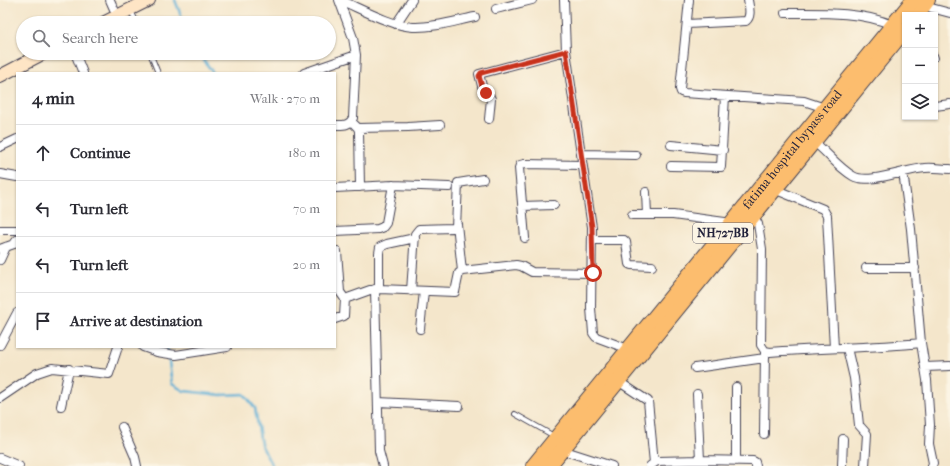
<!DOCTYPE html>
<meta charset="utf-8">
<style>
:root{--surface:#fff;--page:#f2f2f3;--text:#2b2b33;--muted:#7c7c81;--line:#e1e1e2}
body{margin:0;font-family:"IM FELL French Canon",serif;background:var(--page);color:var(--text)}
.controls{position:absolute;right:12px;top:12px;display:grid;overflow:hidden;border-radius:0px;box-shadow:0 1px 3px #0004}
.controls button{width:36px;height:36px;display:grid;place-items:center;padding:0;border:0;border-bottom:1px solid var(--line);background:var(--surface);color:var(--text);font:20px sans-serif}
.stop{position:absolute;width:12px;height:12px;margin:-9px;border:3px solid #c8321e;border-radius:50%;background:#fff}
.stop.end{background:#c8321e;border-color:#fff;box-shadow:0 1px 4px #0008}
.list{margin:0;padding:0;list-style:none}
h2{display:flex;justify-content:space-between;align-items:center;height:52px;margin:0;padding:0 16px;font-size:17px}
h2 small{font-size:13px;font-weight:400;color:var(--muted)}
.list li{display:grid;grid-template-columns:26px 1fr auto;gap:12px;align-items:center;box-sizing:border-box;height:56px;padding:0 16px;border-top:1px solid var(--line)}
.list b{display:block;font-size:15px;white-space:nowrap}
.list em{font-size:13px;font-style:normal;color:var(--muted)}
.icon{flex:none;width:22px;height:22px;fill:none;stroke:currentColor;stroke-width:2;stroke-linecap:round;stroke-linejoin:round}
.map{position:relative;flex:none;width:950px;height:466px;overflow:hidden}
.search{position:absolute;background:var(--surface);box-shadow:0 1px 3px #0004;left:16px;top:16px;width:320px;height:44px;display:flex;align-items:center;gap:10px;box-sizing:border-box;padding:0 14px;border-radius:22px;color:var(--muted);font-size:15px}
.panel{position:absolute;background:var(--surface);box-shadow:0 1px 3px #0004;left:16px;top:72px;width:320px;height:276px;border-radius:0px}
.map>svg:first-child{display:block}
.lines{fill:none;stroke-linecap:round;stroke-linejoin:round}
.stream{stroke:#59add5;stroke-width:2.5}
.service-casing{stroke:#423f51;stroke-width:6}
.minor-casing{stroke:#423f51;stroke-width:10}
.secondary-casing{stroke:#423f51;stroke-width:14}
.trunk-casing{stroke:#423f51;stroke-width:16}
.service{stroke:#fff;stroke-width:4}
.minor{stroke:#fff;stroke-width:8}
.secondary{stroke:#fee5c5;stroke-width:12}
.trunk{stroke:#fcbd6e;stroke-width:14}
.route{stroke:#c8321e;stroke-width:5}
.labels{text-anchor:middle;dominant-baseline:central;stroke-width:3;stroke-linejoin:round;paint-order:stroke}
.shield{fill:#fcf5e5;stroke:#63616e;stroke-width:1}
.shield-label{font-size:12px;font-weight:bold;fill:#22223b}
.street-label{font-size:13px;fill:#22223b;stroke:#fcf5e5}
</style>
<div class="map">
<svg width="950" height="466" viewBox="0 0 950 466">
<rect width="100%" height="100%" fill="#fcf5e5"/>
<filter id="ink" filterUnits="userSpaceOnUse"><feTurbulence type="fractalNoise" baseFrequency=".025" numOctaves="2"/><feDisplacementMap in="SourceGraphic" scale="8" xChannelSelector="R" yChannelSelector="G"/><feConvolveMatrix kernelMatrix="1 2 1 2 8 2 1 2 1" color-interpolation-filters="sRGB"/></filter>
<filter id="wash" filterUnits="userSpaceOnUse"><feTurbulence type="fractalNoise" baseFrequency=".012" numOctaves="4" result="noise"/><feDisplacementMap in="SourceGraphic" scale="16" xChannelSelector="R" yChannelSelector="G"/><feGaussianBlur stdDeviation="0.9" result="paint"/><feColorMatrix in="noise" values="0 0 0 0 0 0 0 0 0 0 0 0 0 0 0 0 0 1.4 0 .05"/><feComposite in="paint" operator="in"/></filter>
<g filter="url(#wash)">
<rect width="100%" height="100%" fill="#f4e6cb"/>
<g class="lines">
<path class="stream" d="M175 0 184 23
M199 53 213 73
M167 347 172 384 184 391 221 395 244 394 255 408 261 444 272 466"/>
</g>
</g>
<g filter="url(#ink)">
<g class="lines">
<defs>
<path id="service" d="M131 11 137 23
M150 53 158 73
M935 55 936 58
M515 414 554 436"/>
<path id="minor" d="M110 0 117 16
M340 0C361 9 392 26 413 27 434 28 455 21 475 17
M564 0 566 51 581 154 592 227 591 308 593 333 596 337 628 349
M689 0 680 89 681 92 684 93 804 101 825 108
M924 6 950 13
M496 9 532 0
M785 13C818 13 862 11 892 25
M396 24 412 0
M687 24 746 21C752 16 749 7 748 0
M75 53 83 73
M304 73 356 55
M935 106 950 104
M489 119 491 99 489 95 483 90 479 74 566 51
M335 125C343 125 349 126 353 118L356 55 353 38 339 0
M355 125 358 128 359 131 360 187
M358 128 408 127 440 125
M810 139C826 150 836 166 853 176 868 185 907 169 925 168 933 167 942 169 950 169
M671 145 723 150
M0 147 17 139
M581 154 636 155
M671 166 721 167 725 96
M0 174 17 177
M335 188 393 185 449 187
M774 189 823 209 827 216 834 348
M646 192 647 215
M522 206 554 205
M753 214 758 224 762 249 761 345 765 351 770 352C821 348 871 348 921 343L911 229 903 172
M632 215H673L732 223
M457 224 462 271
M0 230H17
M335 231 378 229 383 227 386 223 393 185
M525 238 519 168 520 165 524 164 582 165
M592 240H624L626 242 629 264 631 265 652 266
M0 249 14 244 17 240
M337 251 340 292 345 299
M0 260 6 247
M866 268H915
M375 289 379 451 383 466
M379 289V253L380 247 387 244 415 238
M411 291 415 234 419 229 453 228 456 227 458 183 483 179
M335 319 344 316 345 299 370 290 379 289 455 292 459 273 462 271 516 265 521 266 532 272 593 273
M420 329 424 291
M921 343 927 380 930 425 929 444 933 463 932 466
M0 345 17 313
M143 347 157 352 176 355 227 347
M847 348 854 378 859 425 867 434 865 466
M925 367 950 366
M695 368 765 358
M618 381 648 401 654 463
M697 394 700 460
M0 398 37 373 52 368 109 374 118 347
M378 402 459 406
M61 406 69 369
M122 427 135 457 137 466
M764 434 765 351
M562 450 612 466
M0 458 19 466
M736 461V387
M650 466 654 463 658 461 700 460 753 461 755 462 756 466
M842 466 843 439"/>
<path id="secondary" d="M103 23 149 0
M0 76 44 53"/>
<g id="trunk">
<path d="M917 15 928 0"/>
<path id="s1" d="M533 466 913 0"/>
<path d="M549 466 905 30"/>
</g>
</defs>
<use href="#service" class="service-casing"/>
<use href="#minor" class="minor-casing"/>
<use href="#secondary" class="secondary-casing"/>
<use href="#trunk" class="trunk-casing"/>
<use href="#service" class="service"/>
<use href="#minor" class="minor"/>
<use href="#secondary" class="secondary"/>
<use href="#trunk" class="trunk"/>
</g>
</g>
<g class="lines" filter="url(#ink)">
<path class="route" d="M486 93 483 90 479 76 481 73 566 51 592 227 593 273"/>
</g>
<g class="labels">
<rect class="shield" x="693" y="223" width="60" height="20" rx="3"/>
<g class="shield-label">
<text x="723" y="233">NH727BB</text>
</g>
<g class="street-label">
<text stroke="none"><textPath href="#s1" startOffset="409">fatima hospital bypass road</textPath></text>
</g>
</g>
</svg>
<div class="controls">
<button>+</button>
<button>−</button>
<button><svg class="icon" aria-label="layers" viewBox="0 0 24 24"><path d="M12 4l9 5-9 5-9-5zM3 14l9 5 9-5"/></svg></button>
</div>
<div class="stop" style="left:593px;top:273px"></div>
<div class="stop end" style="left:486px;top:93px"></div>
<div class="search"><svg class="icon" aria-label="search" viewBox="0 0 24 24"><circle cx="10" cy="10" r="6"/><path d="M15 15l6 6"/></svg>Search here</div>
<section class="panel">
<h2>4 min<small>Walk · 270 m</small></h2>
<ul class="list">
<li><svg class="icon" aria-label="ahead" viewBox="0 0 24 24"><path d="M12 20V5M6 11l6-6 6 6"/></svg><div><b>Continue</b></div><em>180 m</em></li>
<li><svg class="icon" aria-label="left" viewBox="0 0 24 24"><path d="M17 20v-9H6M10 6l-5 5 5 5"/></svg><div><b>Turn left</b></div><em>70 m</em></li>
<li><svg class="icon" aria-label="left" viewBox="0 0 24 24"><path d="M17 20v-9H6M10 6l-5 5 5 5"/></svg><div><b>Turn left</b></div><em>20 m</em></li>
<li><svg class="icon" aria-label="arrive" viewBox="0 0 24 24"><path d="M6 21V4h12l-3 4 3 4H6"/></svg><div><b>Arrive at destination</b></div></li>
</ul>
</section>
</div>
